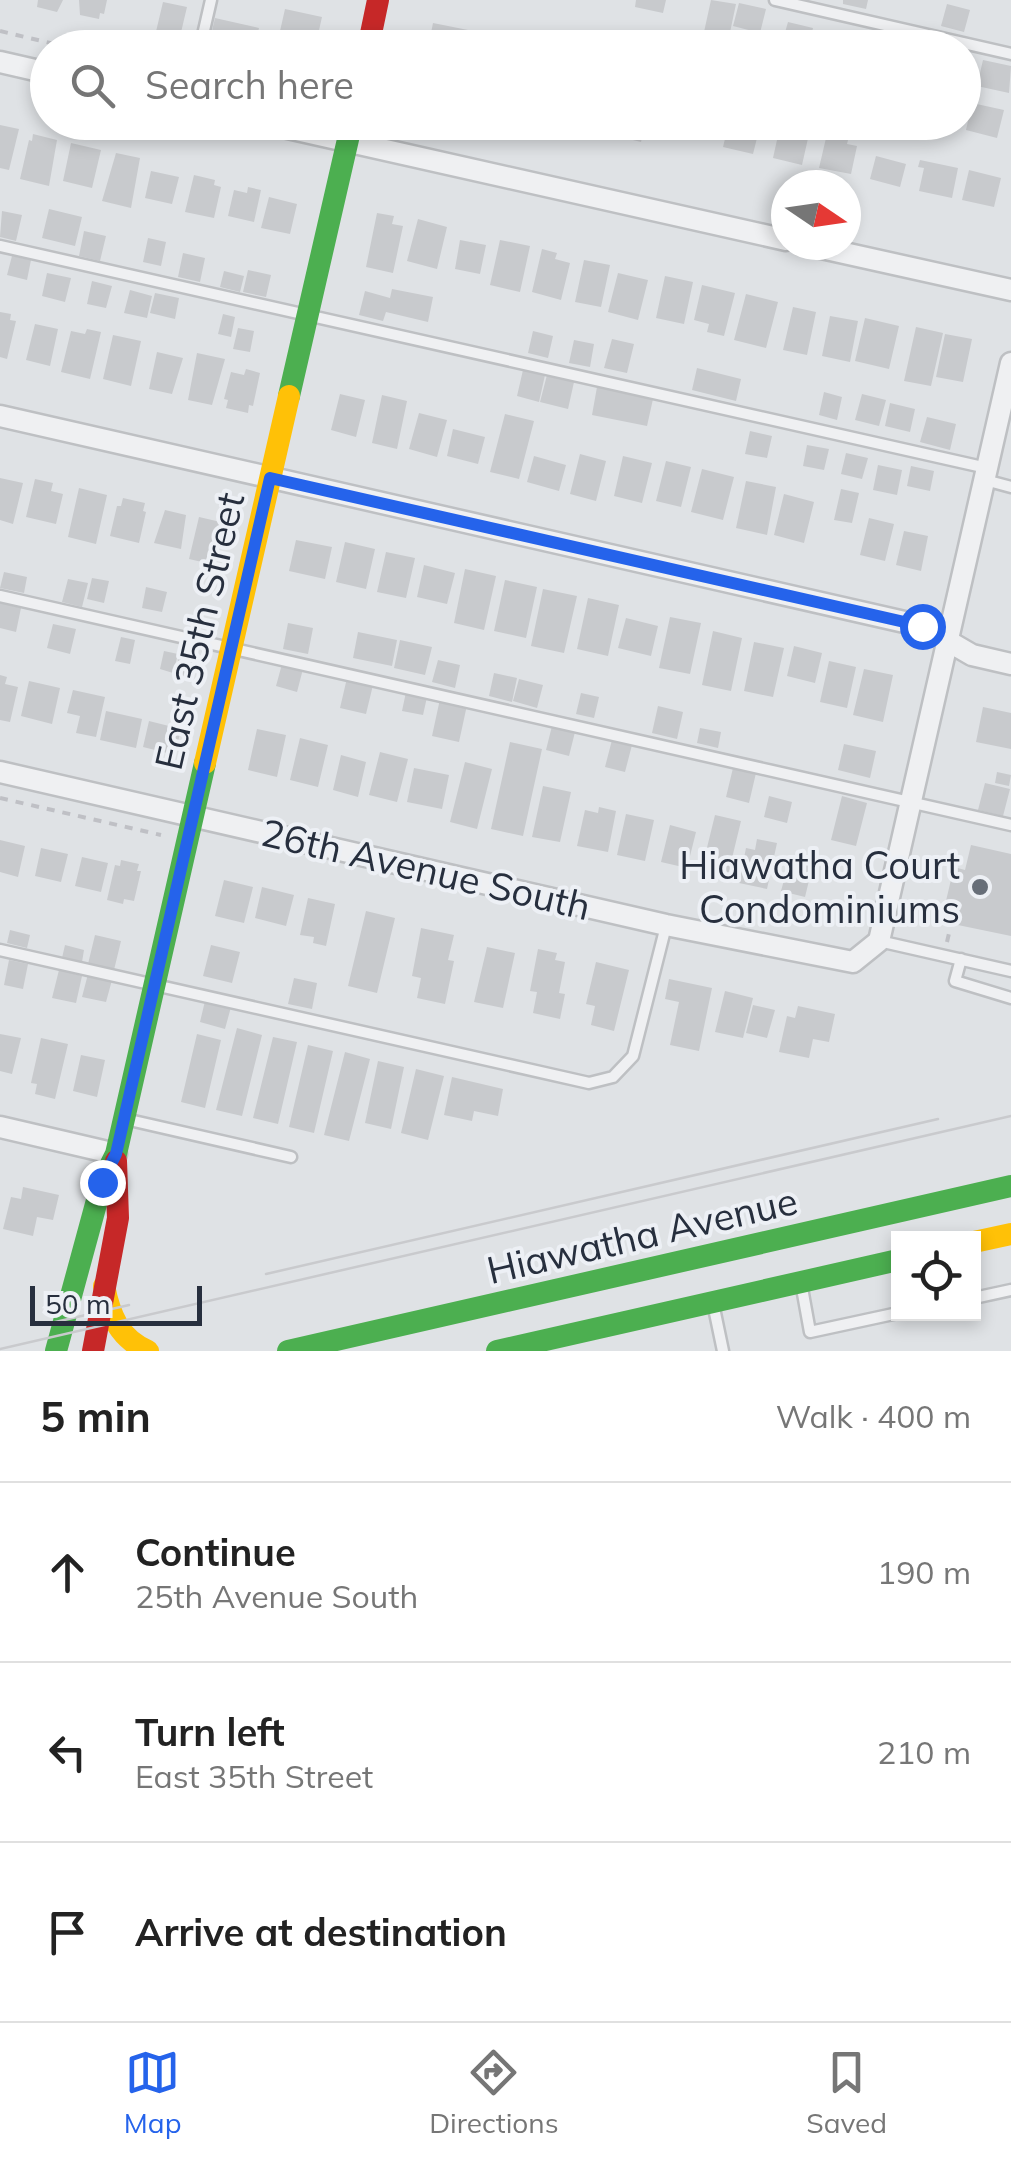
<!DOCTYPE html>
<meta charset="utf-8">
<style>
:root{--surface:#fff;--page:#f2f2f2;--text:#222;--muted:#767676;--line:#e0e0e0;--accent:#2563eb}
body{margin:0;font-family:Mulish,sans-serif;background:var(--page);color:var(--text)}
.controls{position:absolute;right:30px;bottom:30px;display:grid;overflow:hidden;border-radius:0px;box-shadow:0 5px 15px #0003}
.controls button{width:90px;height:90px;display:grid;place-items:center;padding:0;border:0;border-bottom:2px solid var(--line);background:var(--surface);color:var(--text);font:50px sans-serif}
.compass{position:absolute;left:771px;top:170px;width:90px;height:90px;border-radius:50%;background:var(--surface);box-shadow:0 5px 15px #0003;rotate:103deg}
.scale{position:absolute;left:30px;bottom:25px;width:172px;box-sizing:border-box;padding-left:10px;border:5px solid #272f3e;border-top:0;font-size:28px;line-height:35px;white-space:nowrap;color:#272f3e;-webkit-text-stroke:8px #edf0f5;paint-order:stroke}
.stop{position:absolute;width:30px;height:30px;margin:-22px;border:8px solid #2563eb;border-radius:50%;background:#fff}
.stop.end{background:#2563eb;border-color:#fff;box-shadow:0 2px 10px #0008}
.list{margin:0;padding:0;list-style:none}
h2{display:flex;justify-content:space-between;align-items:center;height:130px;margin:0;padding:0 40px;font-size:42px}
h2 small{font-size:32px;font-weight:400;color:var(--muted)}
.list li{display:grid;grid-template-columns:65px 1fr auto;gap:30px;align-items:center;box-sizing:border-box;height:180px;padding:0 40px;border-top:2px solid var(--line)}
.list b{display:block;font-size:38px;white-space:nowrap}
.list p{margin:0;font-size:32px;white-space:nowrap;color:var(--muted)}
.list em{font-size:32px;font-style:normal;color:var(--muted)}
.icon{flex:none;width:55px;height:55px;fill:none;stroke:currentColor;stroke-width:2;stroke-linecap:round;stroke-linejoin:round}
.map{position:relative;flex:none;width:1011px;height:1351px;overflow:hidden}
.search{position:absolute;background:var(--surface);box-shadow:0 5px 15px #0003;left:30px;right:30px;top:30px;height:110px;display:flex;align-items:center;gap:25px;box-sizing:border-box;padding:0 35px;border-radius:55px;color:var(--muted);font-size:38px}
.sheet{height:670px;background:var(--surface)}
nav{display:flex;justify-content:space-around;align-items:center;box-sizing:border-box;height:140px;border-top:2px solid var(--line);background:var(--surface);font-size:28px;color:var(--muted)}
nav a{display:grid;justify-items:center;gap:5px}
nav .on{color:var(--accent)}
.map>svg:first-child{display:block}
.building{fill:#c8cacd}
.lines{fill:none;stroke-linecap:round;stroke-linejoin:round}
.lane-casing{stroke:#bec0c3;stroke-width:15}
.street-casing{stroke:#bec0c3;stroke-width:25}
.path{stroke:#bfc0c5;stroke-width:4;stroke-dasharray:8 8;stroke-linecap:butt}
.lane{stroke:#eff0f2;stroke-width:10}
.street{stroke:#eff0f2;stroke-width:20}
.fast{stroke:#4caf50;stroke-width:22}
.slow{stroke:#ffc107;stroke-width:22}
.jam{stroke:#c62828;stroke-width:22}
.tram{stroke:#c9cacd;stroke-width:2.5}
.route{stroke:#2563eb;stroke-width:12}
.poi-dot{fill:#676e78;stroke:#edf0f5;stroke-width:4}
.labels{text-anchor:middle;dominant-baseline:central;stroke-width:8;stroke-linejoin:round;paint-order:stroke}
.street-label{font-size:38px;fill:#272f3e;stroke:#edf0f5}
.poi-label{font-size:38px;fill:#272f3e;stroke:#edf0f5;text-anchor:end}
</style>
<div class="map">
<svg width="1011" height="1351" viewBox="0 0 1011 1351">
<rect width="100%" height="100%" fill="#dfe2e5"/>
<path class="building" d="M38 0H63L57 12 37 7Z
M79 0H107L104 14 100 13 99 19 80 15Z
M636 0H666L663 13 635 7Z
M711 0 736 4 729 37 704 32Z
M843 0H868L866 9 843 4Z
M163 2 187 7 178 45 154 40Z
M739 3 766 9 760 33 733 26Z
M947 4 970 10 964 32 941 26Z
M285 9 322 17 315 48 278 40Z
M215 18 259 28 254 48H208Z
M788 22 813 28 808 48 782 43Z
M433 23 473 31 469 48H428Z
M890 38 923 46V48H888Z
M983 60 1011 66 1009 93 977 86Z
M972 103 1004 110 997 138 966 130Z
M615 122H646L641 142 612 135Z
M662 122H694L690 138 660 130Z
M729 122H761L753 154 723 147Z
M781 122 811 125 802 165 773 158Z
M835 124 851 128 847 144 857 146 851 174 819 168 826 138 832 139Z
M0 125 19 129 9 170 0 168Z
M33 134 57 140 49 186 20 179 29 140 32 141Z
M71 143 101 150 92 188 63 181Z
M116 153 140 158 131 208 102 201Z
M876 156 906 164 900 187 870 179Z
M920 160 958 168 952 198 919 191 924 168 918 167Z
M969 170 1001 178 994 207 962 200Z
M151 171 179 177 172 204 145 198Z
M194 175 215 180 214 185 221 187 214 218 185 212Z
M248 187 261 190 254 222 228 216 234 190 247 193Z
M269 197 297 204 290 234 261 228Z
M49 209 82 217 75 246 42 238Z
M2 211 22 215 16 241 0 237Z
M377 213 394 216 392 224 403 226 393 273 366 267Z
M418 219 447 227 437 269 407 261Z
M84 231 106 236 100 261 79 256Z
M148 238 166 242 161 266 143 262Z
M460 240 486 245 480 274 455 269Z
M500 240 530 246 520 292 490 285Z
M542 249 557 253 555 259 570 263 561 300 532 292Z
M183 253 205 258 200 282 178 277Z
M12 256 31 260 27 280 7 275Z
M584 260 610 265 601 307 575 302Z
M248 270 271 275 266 297 243 292Z
M224 271 244 276 240 292 220 287Z
M47 273 71 278 65 302 42 296Z
M618 273 648 280 638 320 608 312Z
M665 276 693 282 684 324 656 318Z
M92 281 112 286 106 308 87 304Z
M702 285 735 293 724 336 707 332 709 324 694 320Z
M392 289 433 297 428 322 386 312 383 321 359 315 365 291 390 298Z
M130 290 152 296 147 318 124 313Z
M155 293 179 298 175 319 150 313Z
M746 294 778 302 766 348 734 340Z
M793 307 816 312 807 355 783 350Z
M0 312 11 314 10 320 16 321 7 359 0 357Z
M223 314 235 317 231 337 218 334Z
M830 316 858 321 850 362 822 356Z
M865 318 899 326 889 369 855 361Z
M35 324 58 329 50 366 26 360Z
M916 327 943 333 931 386 904 381Z
M238 328 254 331 250 352 233 349Z
M87 329 101 332 90 379 61 372 71 331 85 334Z
M533 331 553 336 548 358 528 353Z
M945 334 972 339 963 382 936 377Z
M113 335 141 341 131 386 103 379Z
M612 339 634 344 627 373 604 368Z
M574 340 594 344 590 367 569 363Z
M157 352 183 358 172 394 149 389Z
M197 353 225 359 212 405 188 400Z
M697 368 741 379 736 401 692 390Z
M246 369 260 373 253 406 249 405 248 413 226 408 228 400 224 399 231 372 244 375Z
M523 370 545 375 539 402 517 396Z
M547 375 574 382 568 409 540 402Z
M597 387 653 399 647 426 592 415Z
M824 392 842 397 837 420 819 415Z
M340 394 365 400 356 437 331 430Z
M862 394 886 400 879 426 855 420Z
M382 395 407 401 397 449 372 443Z
M890 403 915 409 910 432 885 426Z
M419 413 447 420 437 457 409 449Z
M505 414 534 421 519 479 490 472Z
M927 417 956 424 950 450 920 442Z
M453 429 485 437 478 464 447 456Z
M750 431 772 436 767 458 745 454Z
M807 445 829 449 824 470 803 466Z
M846 453 868 458 862 479 841 474Z
M580 454 606 461 596 501 570 494Z
M534 456 566 465 559 491 527 482Z
M623 456 652 463 642 503 614 496Z
M666 461 691 467 681 507 656 501Z
M878 465 902 470 897 495 873 490Z
M911 466 934 471 930 491 907 486Z
M702 469 734 477 723 520 691 512Z
M0 478 23 483 13 524 0 520Z
M35 479 53 483 51 491 63 494 56 524 26 517Z
M746 481 776 487 767 535 736 528Z
M79 488 107 495 96 544 68 537Z
M841 489 859 493 852 523 834 520Z
M784 494 814 502 804 543 774 535Z
M123 498 145 503 143 511 146 512 139 543 110 536 117 506H121Z
M165 510 186 515 181 549 154 543Z
M199 517 225 523 215 565 189 559Z
M869 518 894 524 885 561 860 555Z
M904 531 928 536 921 571 896 565Z
M296 540 332 547 325 579 289 571Z
M345 542 375 549 366 589 336 582Z
M386 552 415 558 406 598 377 592Z
M424 565 455 573 447 604 417 597Z
M465 569 496 576 484 630 454 623Z
M4 572 27 577 24 593 0 588Z
M92 578 109 581 104 603 87 599Z
M68 579 88 583 82 607 62 602Z
M505 580 537 587 526 638 494 631Z
M146 587 167 592 162 612 142 608Z
M543 589 577 596 564 653 531 646Z
M588 598 619 605 608 656 577 649Z
M0 603 21 608 16 632 0 628Z
M670 617 701 623 690 674 659 668Z
M626 618 658 626 651 656 618 648Z
M288 623 313 628 308 654 283 649Z
M53 624 76 629 70 654 47 648Z
M713 631 742 638 731 691 702 685Z
M358 632 397 640 392 666 353 658Z
M121 637 135 640 130 664 115 661Z
M400 640 432 647 425 675 394 668Z
M754 642 784 648 773 697 744 691Z
M794 646 822 653 815 683 787 676Z
M164 651 178 654 173 673 160 669Z
M180 653 193 656 188 679 174 676Z
M438 660 460 665 455 688 432 682Z
M829 661 856 667 847 708 820 702Z
M282 664 303 669 297 692 276 686Z
M864 669 893 675 883 722 853 715Z
M494 673 517 678 512 702 489 696Z
M0 675 7 677 5 684 18 687 10 722 0 720Z
M347 678 373 685 366 714 340 708Z
M519 679 543 685 537 708 513 701Z
M29 681 60 688 52 724 21 716Z
M73 690 105 697 96 737 76 733 80 716 67 713Z
M406 692 427 697 423 715 402 711Z
M581 693 599 697 594 718 576 714Z
M440 699 467 705 459 742 432 736Z
M658 706 683 712 677 739 652 733Z
M983 707 1011 713V749L976 742Z
M106 711 142 719 136 748 100 740Z
M149 721 181 729 175 755 143 747Z
M552 726 575 732 569 756 546 750Z
M700 728 721 732 718 748 697 743Z
M257 729 286 735 277 777 248 770Z
M300 738 328 745 318 787 290 780Z
M612 740 632 745 625 772 605 767Z
M510 742 542 749 523 836 491 829Z
M844 744 876 751 870 778 838 770Z
M380 752 408 759 397 802 369 795Z
M341 755 366 762 358 797 333 790Z
M465 762 492 769 477 829 450 822Z
M414 768 449 775 442 809 407 802Z
M733 768 756 773 749 803 726 797Z
M997 772 1011 775 1009 786 995 783Z
M985 783 1010 789 1003 816 978 810Z
M543 786 571 792 560 842 532 837Z
M769 796 792 802 787 823 764 817Z
M842 796 867 803 856 846 831 840Z
M599 807 616 811 608 852 577 846 585 810 598 813Z
M626 814 654 820 645 861 617 855Z
M715 815 741 821 727 879 701 872Z
M670 825 696 832 687 868 661 862Z
M757 839 777 843 767 889 739 883 746 848 755 850Z
M0 840 25 846 18 877 0 872Z
M971 845 1011 854V936L953 924 957 908 945 905 954 867 965 870Z
M41 848 68 854 61 882 35 876Z
M82 857 108 863 101 892 75 886Z
M790 858 813 864 805 897 781 891Z
M121 860 139 864 137 871H141L134 901 124 899 123 904 107 900 115 865 120 866Z
M224 880 253 887 244 923 215 916Z
M262 887 294 895 286 926 255 918Z
M308 898 335 904 326 946 313 943 314 937 300 935Z
M366 911 395 918 377 993 348 986Z
M421 928 454 935 448 960 454 961 445 1004 417 998 421 978 412 976Z
M10 930 30 935 27 948 7 943Z
M95 935 121 941 114 970 88 964Z
M65 945 84 950 82 962 62 958Z
M211 945 240 952 232 983 203 976Z
M487 947 515 953 503 1008 474 1002Z
M538 949 557 953 555 960 565 962 559 993 565 994 560 1019 533 1013 537 992 530 991Z
M9 960 28 964 23 989 4 985Z
M596 962 629 970 614 1031 591 1025 595 1006 586 1004Z
M59 970 82 976 76 1003 52 998Z
M88 974 112 980 106 1002 82 997Z
M294 978 317 983 312 1009 288 1004Z
M669 979 712 988 699 1051 670 1045 679 1002 665 999Z
M725 991 753 998 743 1038 715 1032Z
M205 1001 231 1007 225 1029 200 1022Z
M753 1005 775 1010 767 1038 746 1033Z
M798 1006 835 1014 829 1042 813 1039 809 1058 779 1052 787 1016 795 1018Z
M237 1028 262 1035 242 1116 216 1110Z
M0 1034 21 1038 12 1074 0 1071Z
M197 1034 221 1040 205 1108 181 1102Z
M273 1037 297 1042 278 1124 253 1118Z
M41 1038 68 1044 55 1099 35 1094 37 1084 31 1083Z
M308 1045 333 1051 314 1133 289 1127Z
M345 1052 370 1059 349 1141 324 1135Z
M81 1055 105 1060 97 1097 73 1091Z
M378 1061 404 1067 391 1129 365 1123Z
M416 1069 444 1076 428 1140 401 1133Z
M452 1077 503 1089 498 1116 474 1111 472 1121 444 1115Z
M23 1187 59 1195 53 1220 37 1217 33 1236 3 1229 11 1197 21 1199Z"/>
<g class="lines">
<defs>
<path id="lane" d="M775 0 1011 54
M200 48 211 0
M0 246 987 468
M985 480 1011 487
M0 596 1011 825
M879 941 1011 971
M0 950 589 1083 613 1077 633 1056 666 926
M961 959 955 981 1011 998
M125 1119 291 1157
M802 1288 810 1332 898 1313
M974 1298 1011 1290
M714 1308 723 1351"/>
<path id="street" d="M0 62 48 73
M261 122 786 240
M808 245 1011 290
M0 416 922 626 972 655 1011 664
M0 772 666 925 853 962 879 941 1011 363
M0 1127 116 1154"/>
</defs>
<use href="#lane" class="lane-casing"/>
<use href="#street" class="street-casing"/>
<path class="path" d="M0 31 71 48
M0 798 161 835
M947 942 955 907"/>
<use href="#lane" class="lane"/>
<use href="#street" class="street"/>
<path class="fast" d="M289 396 352 122
M56 1351 102 1182 116 1154 205 763
M288 1351 1011 1186
M497 1351 898 1260"/>
<path class="slow" d="M205 763 289 396
M974 1242 1011 1234
M104 1286C110 1316 119 1338 148 1351"/>
<path class="jam" d="M368 48 378 0
M93 1351 118 1218 116 1161"/>
<path class="tram" d="M266 1274 938 1119
M51 1323 129 1305
M0 1349 1011 1116"/>
</g>
<g class="lines">
<path class="route" d="M102 1182 116 1154 270 478 922 626"/>
</g>
<circle class="poi-dot" cx="980" cy="887" r="10"/>
<g class="labels">
<g class="street-label">
<text transform="translate(199 631) rotate(-77)">East 35th Street</text>
<text transform="translate(426 869) rotate(13)">26th Avenue South</text>
<text transform="translate(642 1235) rotate(-13)">Hiawatha Avenue</text>
</g>
<g class="poi-label">
<text x="960" y="865">Hiawatha Court<tspan x="960" dy="44">Condominiums</tspan></text>
</g>
</g>
</svg>
<div class="controls">
<button><svg class="icon" aria-label="locate" viewBox="0 0 24 24"><circle cx="12" cy="12" r="6"/><path d="M12 2v4M12 18v4M2 12h4M18 12h4"/></svg></button>
</div>
<svg class="compass" viewBox="-18 -18 36 36"><path d="M0-13l5 13h-10z" fill="#e53935"/><path d="M0 13l5-13h-10z" fill="#767676"/></svg>
<div class="scale">50 m</div>
<div class="stop" style="left:922px;top:626px"></div>
<div class="stop end" style="left:102px;top:1182px"></div>
<div class="search"><svg class="icon" aria-label="search" viewBox="0 0 24 24"><circle cx="10" cy="10" r="6"/><path d="M15 15l6 6"/></svg>Search here</div>
</div>
<section class="sheet">
<h2>5 min<small>Walk · 400 m</small></h2>
<ul class="list">
<li><svg class="icon" aria-label="ahead" viewBox="0 0 24 24"><path d="M12 20V5M6 11l6-6 6 6"/></svg><div><b>Continue</b><p>25th Avenue South</p></div><em>190 m</em></li>
<li><svg class="icon" aria-label="left" viewBox="0 0 24 24"><path d="M17 20v-9H6M10 6l-5 5 5 5"/></svg><div><b>Turn left</b><p>East 35th Street</p></div><em>210 m</em></li>
<li><svg class="icon" aria-label="arrive" viewBox="0 0 24 24"><path d="M6 21V4h12l-3 4 3 4H6"/></svg><div><b>Arrive at destination</b></div></li>
</ul>
</section>
<nav>
<a class="on"><svg class="icon" aria-label="map" viewBox="0 0 24 24"><path d="M3 6l6-2 6 2 6-2v14l-6 2-6-2-6 2zM9 4v14M15 6v14"/></svg>Map</a>
<a><svg class="icon" aria-label="directions" viewBox="0 0 24 24"><path d="M12 3l9 9-9 9-9-9zM9 14v-3h6M13 9l2 2-2 2"/></svg>Directions</a>
<a><svg class="icon" aria-label="saved" viewBox="0 0 24 24"><path d="M7 4h10v16l-5-4-5 4z"/></svg>Saved</a>
</nav>
